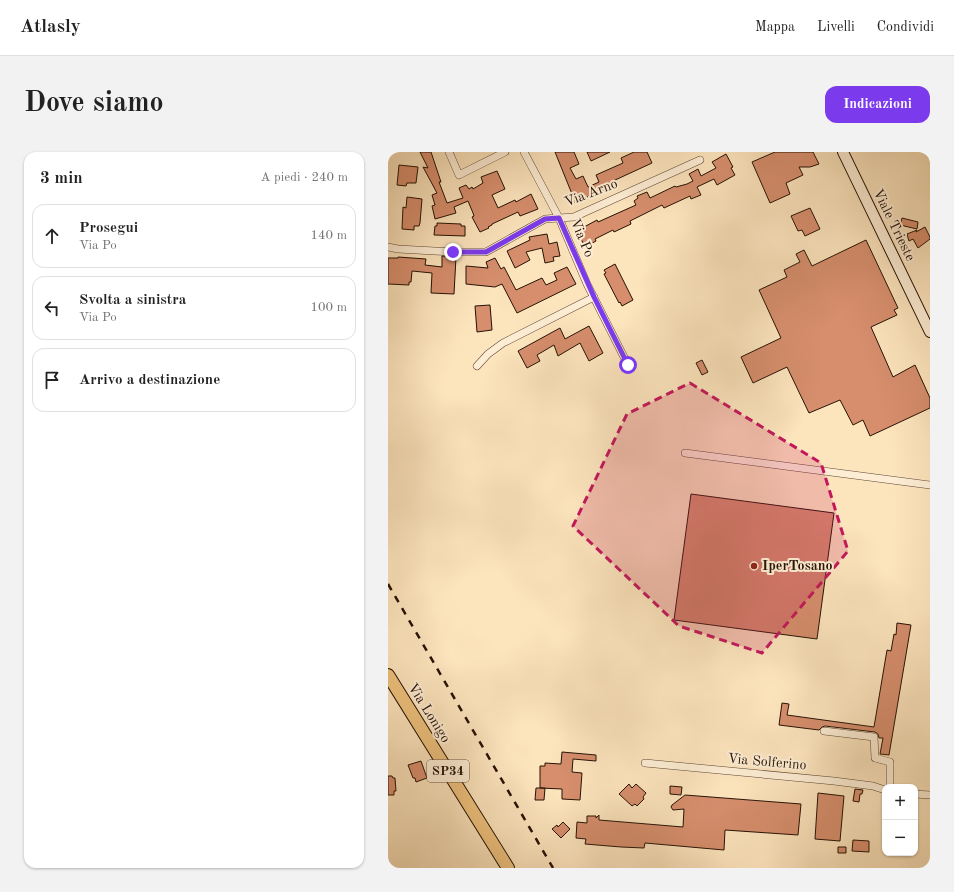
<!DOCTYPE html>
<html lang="it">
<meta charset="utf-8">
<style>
:root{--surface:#fff;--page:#f2f2f2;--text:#222;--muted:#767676;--line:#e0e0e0;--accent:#7c3aed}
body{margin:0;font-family:"Old Standard TT",serif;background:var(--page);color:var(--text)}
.controls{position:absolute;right:12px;bottom:12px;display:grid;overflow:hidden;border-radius:8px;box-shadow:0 1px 3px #0004}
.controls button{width:36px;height:36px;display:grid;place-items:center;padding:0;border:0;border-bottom:1px solid var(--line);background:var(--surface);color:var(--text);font:20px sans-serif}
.stop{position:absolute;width:12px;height:12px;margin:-9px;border:3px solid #7c3aed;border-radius:50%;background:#fff}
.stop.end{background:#7c3aed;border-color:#fff;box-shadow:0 1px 4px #0008}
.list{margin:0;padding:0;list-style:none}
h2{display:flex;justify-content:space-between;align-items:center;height:52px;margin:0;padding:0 16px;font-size:17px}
h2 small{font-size:13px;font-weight:400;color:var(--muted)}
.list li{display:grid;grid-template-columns:26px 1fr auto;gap:12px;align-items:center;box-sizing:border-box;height:64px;margin:0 8px 8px;padding:0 8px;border:1px solid var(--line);border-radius:12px}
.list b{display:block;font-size:15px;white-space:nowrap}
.list p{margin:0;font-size:13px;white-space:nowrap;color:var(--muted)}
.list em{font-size:13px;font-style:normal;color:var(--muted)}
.icon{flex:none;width:22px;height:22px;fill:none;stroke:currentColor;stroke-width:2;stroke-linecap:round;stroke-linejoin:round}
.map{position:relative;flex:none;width:542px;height:716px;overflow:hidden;border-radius:12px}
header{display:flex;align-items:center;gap:24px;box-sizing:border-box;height:56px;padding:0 20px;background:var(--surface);border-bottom:1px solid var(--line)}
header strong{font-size:19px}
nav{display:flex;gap:22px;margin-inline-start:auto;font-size:14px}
.intro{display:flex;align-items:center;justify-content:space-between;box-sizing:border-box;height:96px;padding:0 24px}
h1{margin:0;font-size:28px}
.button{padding:10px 18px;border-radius:12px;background:var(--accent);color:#fff;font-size:14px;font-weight:700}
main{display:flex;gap:24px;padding:0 24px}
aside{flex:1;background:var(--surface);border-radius:12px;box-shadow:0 1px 3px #0004}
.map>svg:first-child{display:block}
.building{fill:#d68e6d;stroke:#261205}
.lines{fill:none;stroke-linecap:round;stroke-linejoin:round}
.minor-casing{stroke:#5c4633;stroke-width:8}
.secondary-casing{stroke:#261205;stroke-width:12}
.primary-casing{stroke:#261205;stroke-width:14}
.minor{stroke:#fdedd4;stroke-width:7}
.secondary{stroke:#fdedd4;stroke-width:10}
.primary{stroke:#eec27e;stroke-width:12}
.rail{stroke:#261205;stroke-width:2.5;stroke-dasharray:7 7;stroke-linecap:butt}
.route{stroke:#7c3aed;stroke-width:5}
.marked{fill:#c2185b;fill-opacity:0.2;stroke:#c2185b;stroke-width:3;stroke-dasharray:8 5;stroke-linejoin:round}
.poi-dot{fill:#8f2418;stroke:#fdedd4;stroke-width:1.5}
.labels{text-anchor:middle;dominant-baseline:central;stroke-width:4;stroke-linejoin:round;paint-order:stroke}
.shield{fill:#fdedd4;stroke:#665443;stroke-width:1}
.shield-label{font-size:13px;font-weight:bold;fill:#261205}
.street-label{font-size:14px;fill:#261205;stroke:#fdedd4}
.poi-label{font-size:14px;font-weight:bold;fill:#261205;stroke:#fdedd4;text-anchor:start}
</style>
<header>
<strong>Atlasly</strong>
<nav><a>Mappa</a><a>Livelli</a><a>Condividi</a></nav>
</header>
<div class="intro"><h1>Dove siamo</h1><a class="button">Indicazioni</a></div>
<main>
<aside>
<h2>3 min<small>A piedi · 240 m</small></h2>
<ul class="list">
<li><svg class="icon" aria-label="ahead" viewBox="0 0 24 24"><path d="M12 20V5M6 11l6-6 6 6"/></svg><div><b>Prosegui</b><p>Via Po</p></div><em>140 m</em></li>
<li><svg class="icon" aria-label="left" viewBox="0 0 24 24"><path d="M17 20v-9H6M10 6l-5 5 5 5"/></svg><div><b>Svolta a sinistra</b><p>Via Po</p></div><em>100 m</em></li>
<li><svg class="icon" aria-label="arrive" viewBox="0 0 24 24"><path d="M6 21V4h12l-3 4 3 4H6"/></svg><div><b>Arrivo a destinazione</b></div></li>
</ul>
</aside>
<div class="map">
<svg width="542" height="716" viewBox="0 0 542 716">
<rect width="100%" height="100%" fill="#fce4bd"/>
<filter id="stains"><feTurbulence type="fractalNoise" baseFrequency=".005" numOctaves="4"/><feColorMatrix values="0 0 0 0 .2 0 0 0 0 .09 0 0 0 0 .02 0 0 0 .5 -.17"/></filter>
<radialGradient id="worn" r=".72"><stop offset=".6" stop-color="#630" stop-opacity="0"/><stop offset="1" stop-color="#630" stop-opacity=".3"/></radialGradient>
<path class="building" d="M32 0H43L53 30H51L59 51 75 46 71 36 78 33 81 37 84 35 85 37 95 31 93 25 109 19 117 37 104 43 110 56 127 48 128 50 143 42 150 57 132 64 130 60 104 72V73L100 75 101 76 92 80 84 65 86 64 85 61 80 49 66 55 68 61 47 67 44 54 47 53 44 43 49 41 35 15 40 16Z
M167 0H186L191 12 182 16 188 27 195 24 200 35 211 30 208 23 235 11 233 6 246 0H259L264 11 225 29 227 33 185 51 182 43 184 42Z
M199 0H222L203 9Z
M387 0H425L431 12 422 15H411L415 23 398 31 402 42 382 51 364 10Z
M338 2 345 15 343 16 347 23 329 33 326 27 309 35 313 43 303 47 302 44 276 56 274 53 242 69 243 72 226 80 225 78 207 87 208 89 197 95 190 81 197 77 196 75 209 68 210 70 248 53 246 49 250 46 249 44 259 40 262 46 287 34 288 35 299 32 305 29 301 22 310 17 313 24 328 16 324 10Z
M11 13 30 15 28 31H19L18 34 9 33Z
M19 45 34 47 32 71 31 74H26V78L14 77 15 55 18 56Z
M422 56 432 77 417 84 414 78 410 79 403 64Z
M514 66 530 70 529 77 512 73Z
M49 71 73 72V74H77V84L46 83 47 74H49Z
M537 75 542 85V87L530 96 525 87 521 89 519 82 529 78 528 80Z
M159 82 161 92 169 90 172 104 165 105 166 109 157 111 154 96 138 100 142 108 127 116 119 99 142 88 141 85Z
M478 88 510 156 506 158 509 163 483 175 505 225 527 213 542 246V256L482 284 475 268 465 273 452 248 421 261 399 215 365 231 353 205 393 186 371 138 399 125 396 118 412 110 408 102 416 98 424 114Z
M54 104 68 105 66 142 43 141 44 121 24 119 23 130H21V133L0 132V106H10V105L38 107 37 113 54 115Z
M107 106 113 117 116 115 128 138 154 126 158 133 169 128 166 121 179 115 188 132 129 161 114 132 107 135 78 132V114L100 116 98 110Z
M227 112 245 148 234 154 232 150 231 151 216 122 218 121 216 118Z
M102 153 104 178 89 180 87 154Z
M201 174 215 201 201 209 192 191 170 204 166 193 149 203 152 209 139 216 130 199 172 176 177 187Z
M314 208 320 220 314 223 308 211Z
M303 342 446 361 429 487 286 468Z
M509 471 523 473 501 603 492 602 495 586H491L490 582 487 580 437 574 434 575 431 578 391 573 394 551 401 552 399 563 486 575 499 498 503 499 506 482 508 483Z
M174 600 208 603V609L185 607 184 620 194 621 192 648 174 647V637L152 636V614H157V611L173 612Z
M33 609 39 626 28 630 27 626H25L20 613Z
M0 624H4L5 626H7L8 639H6V643H0Z
M241 632 244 636 248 632 258 641 255 645 256 647 249 654 247 652 244 654 231 642Z
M282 634 294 635 293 643 282 642Z
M148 636H157L156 648H147Z
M467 637 475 638 474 642H472L471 650 465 649Z
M430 641 456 644 452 689 427 687Z
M297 643 413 652 410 683 337 678 336 698 257 691 256 696 233 695 197 692 198 687 188 686 189 670 199 671V664H208V666L211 663V668L295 675 296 657 285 658 283 655 284 653Z
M175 670 182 677 173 686 164 677 169 673 170 675Z
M465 688 481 689V700L464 699Z
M450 695H458V701H450Z"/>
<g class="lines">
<defs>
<path id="minor" d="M61 0 71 23 117 0
M136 0 171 66 186 65 312 8
M0 95 10 97 65 100H98L157 67 171 66 199 132 240 213
M89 214 100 202 115 191 206 145
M297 301 542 333
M436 579 486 585 487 606 502 610V635
M257 611 446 629 485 634 497 638
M527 642 542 643"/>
<path id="secondary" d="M455 0 542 180"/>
<path id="primary" d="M0 523 120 716"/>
</defs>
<use href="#minor" class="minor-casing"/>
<use href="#secondary" class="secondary-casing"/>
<use href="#primary" class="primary-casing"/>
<use href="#minor" class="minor"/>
<use href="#secondary" class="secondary"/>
<use href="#primary" class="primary"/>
<path class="rail" d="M0 432 165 716"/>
</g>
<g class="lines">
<path class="route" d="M65 100H98L157 67 171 66 206 145 240 213"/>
</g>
<path class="marked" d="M302 231 433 311 460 399 374 501 291 474 185 374 239 262Z"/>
<circle class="poi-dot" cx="366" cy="414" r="4"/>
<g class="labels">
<rect class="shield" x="39" y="608" width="42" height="22" rx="3"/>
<g class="shield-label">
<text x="60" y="619">SP34</text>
</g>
<g class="street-label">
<text transform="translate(203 41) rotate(-21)">Via Arno</text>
<text transform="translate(506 73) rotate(64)">Viale Trieste</text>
<text transform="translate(194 86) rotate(67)">Via Po</text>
<text transform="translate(41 561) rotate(58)">Via Lonigo</text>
<text transform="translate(379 610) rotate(5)">Via Solferino</text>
</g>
<g class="poi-label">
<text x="374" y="414">IperTosano</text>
</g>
</g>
<rect width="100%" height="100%" filter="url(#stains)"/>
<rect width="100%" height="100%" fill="url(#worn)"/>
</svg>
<div class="controls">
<button>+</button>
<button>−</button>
</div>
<div class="stop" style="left:240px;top:213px"></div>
<div class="stop end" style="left:65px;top:100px"></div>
</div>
</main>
